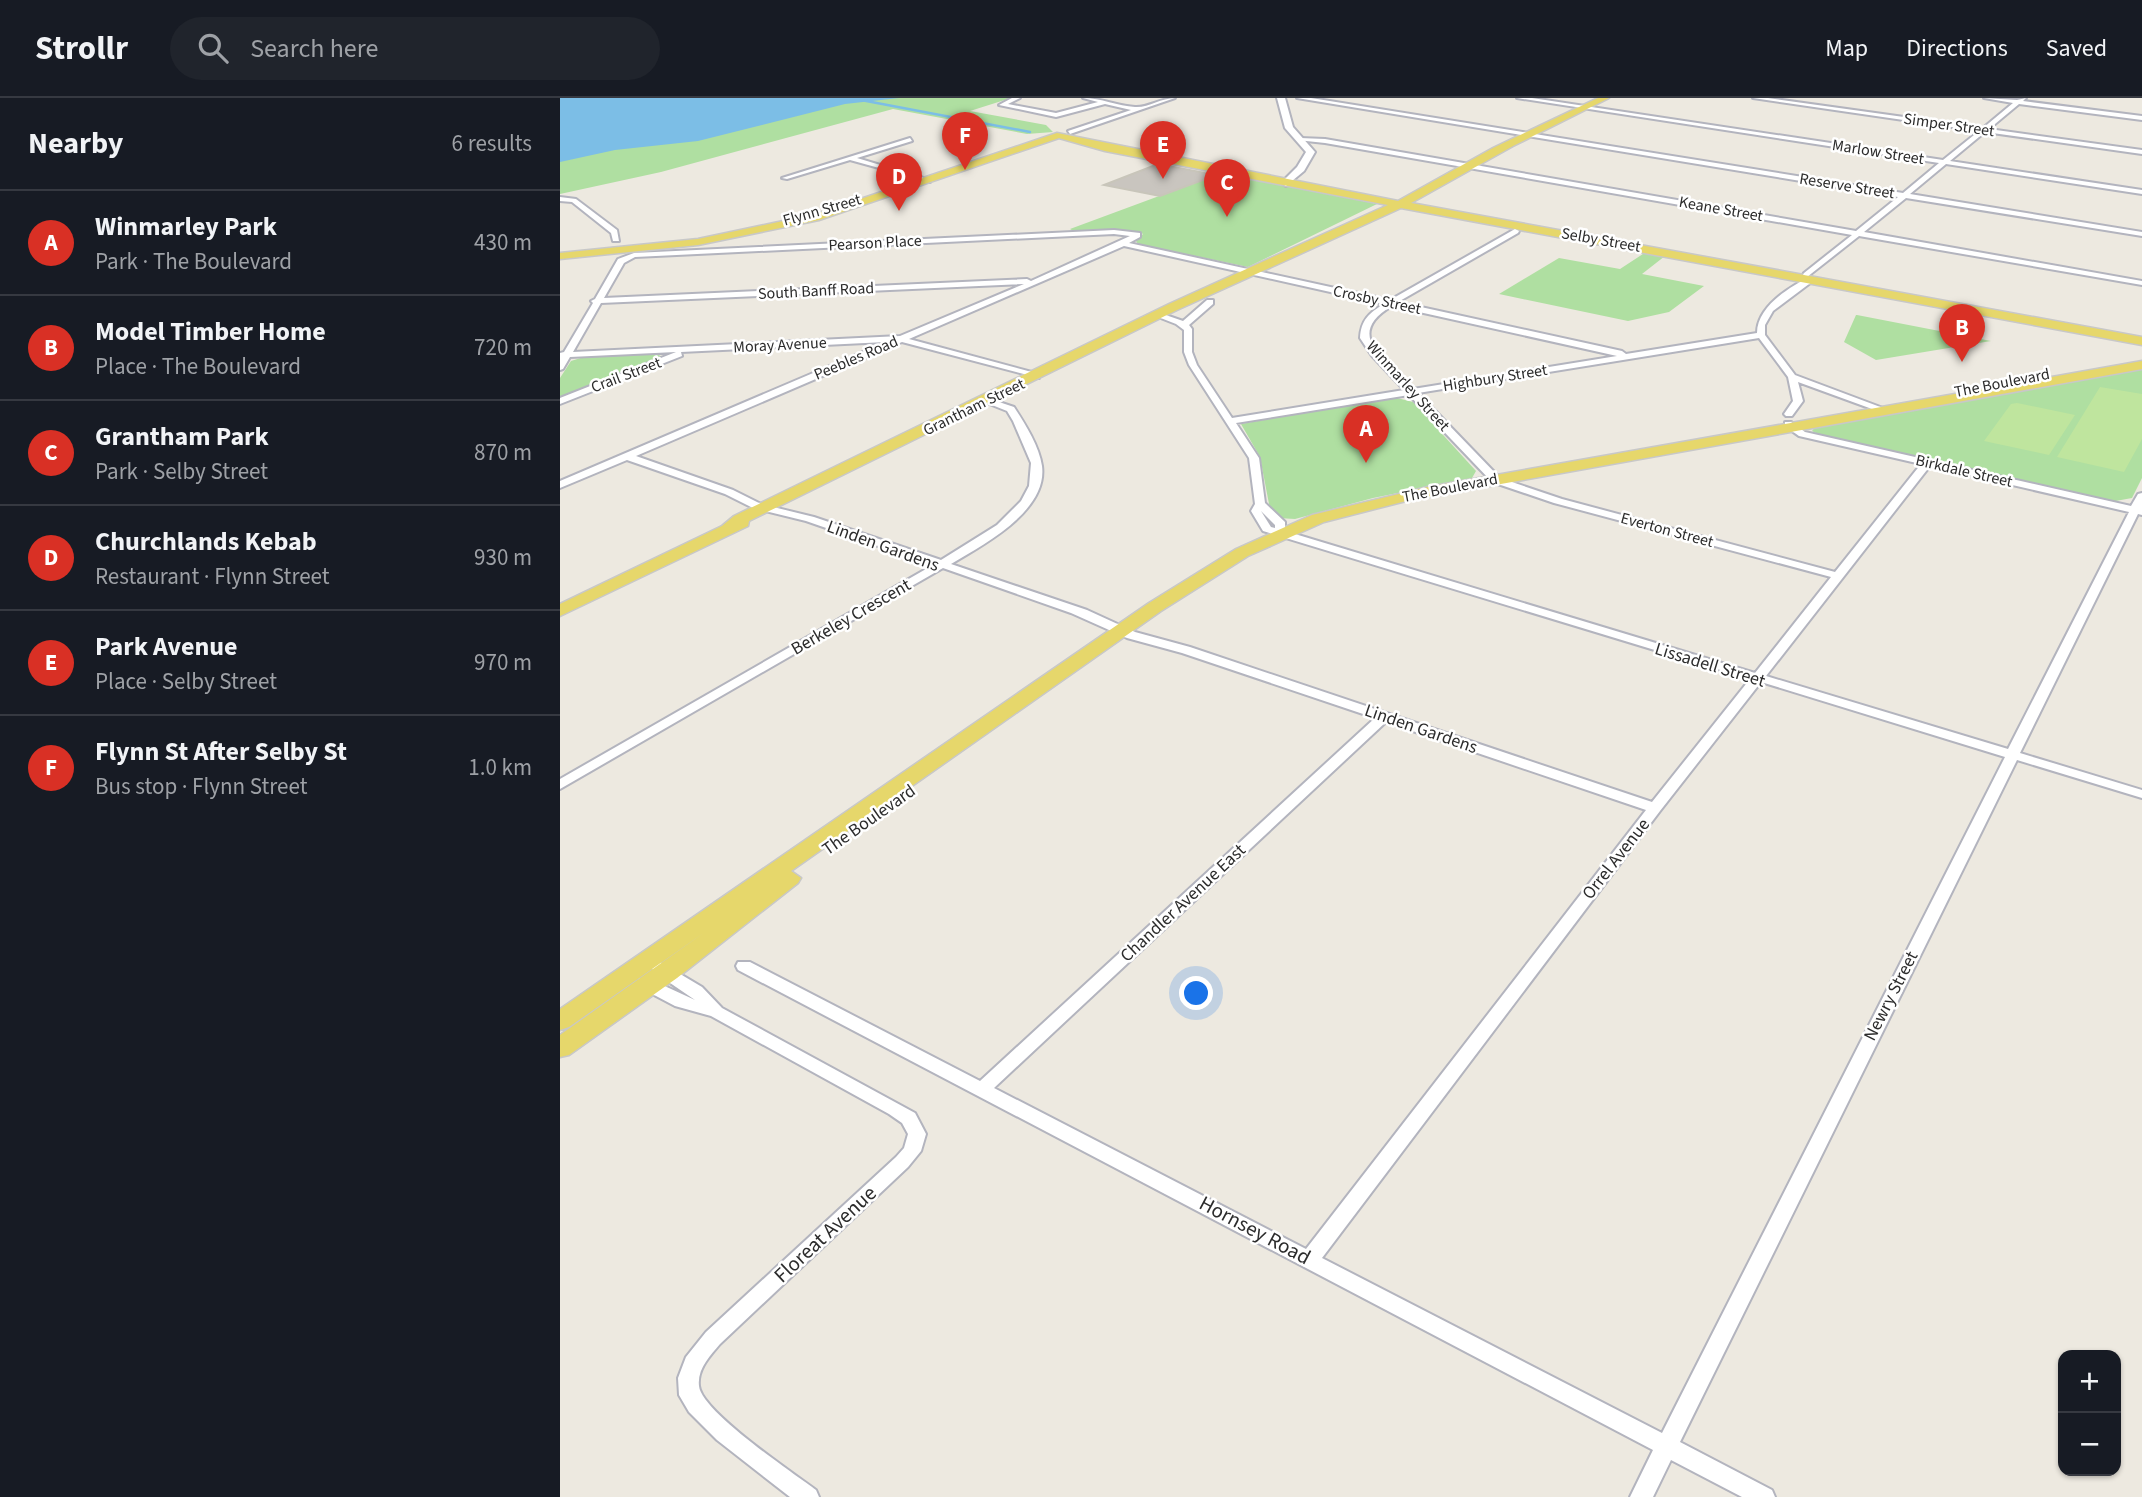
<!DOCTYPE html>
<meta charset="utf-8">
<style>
:root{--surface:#171b24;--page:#20242c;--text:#f1f3f6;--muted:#9ea1a6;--line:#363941;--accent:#d93025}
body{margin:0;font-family:"Source Sans 3",sans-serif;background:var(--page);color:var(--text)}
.controls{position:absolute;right:21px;bottom:21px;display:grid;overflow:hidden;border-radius:14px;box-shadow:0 2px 5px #0004}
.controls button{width:63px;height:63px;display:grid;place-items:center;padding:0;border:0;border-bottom:2px solid var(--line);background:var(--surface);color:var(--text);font:35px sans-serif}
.you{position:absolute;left:637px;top:896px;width:24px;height:24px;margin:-18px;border:5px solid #fff;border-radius:50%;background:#1a73e8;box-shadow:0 0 0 10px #1a73e833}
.badge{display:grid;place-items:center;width:46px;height:46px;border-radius:50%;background:var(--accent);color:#fff;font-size:23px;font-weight:700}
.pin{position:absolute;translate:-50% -58px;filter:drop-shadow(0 2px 4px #0008)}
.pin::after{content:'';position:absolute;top:37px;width:24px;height:21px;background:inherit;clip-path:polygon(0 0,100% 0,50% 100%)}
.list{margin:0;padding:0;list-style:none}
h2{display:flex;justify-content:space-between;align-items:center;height:91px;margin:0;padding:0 28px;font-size:30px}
h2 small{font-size:23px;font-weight:400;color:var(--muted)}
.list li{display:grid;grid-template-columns:46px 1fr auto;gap:21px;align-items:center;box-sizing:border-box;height:105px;padding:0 28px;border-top:2px solid var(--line)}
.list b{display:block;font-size:26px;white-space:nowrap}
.list p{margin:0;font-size:23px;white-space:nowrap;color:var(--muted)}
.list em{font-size:23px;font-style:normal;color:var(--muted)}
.icon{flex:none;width:38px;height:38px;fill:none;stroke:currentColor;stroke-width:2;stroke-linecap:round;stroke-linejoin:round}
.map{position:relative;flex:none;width:1582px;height:1399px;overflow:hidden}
header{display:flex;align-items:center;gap:42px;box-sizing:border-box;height:98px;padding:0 35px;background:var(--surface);border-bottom:2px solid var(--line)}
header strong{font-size:33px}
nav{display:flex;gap:38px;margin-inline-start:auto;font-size:24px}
.search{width:490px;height:63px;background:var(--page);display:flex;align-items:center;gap:18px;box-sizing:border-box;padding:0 24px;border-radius:38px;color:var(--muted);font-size:26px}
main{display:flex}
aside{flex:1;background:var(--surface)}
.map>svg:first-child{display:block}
.green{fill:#afdfa1}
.pitch{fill:#bfe59e}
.water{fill:#7cbee6}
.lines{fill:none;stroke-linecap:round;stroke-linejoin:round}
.stream{stroke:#7cbee6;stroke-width:2.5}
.building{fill:#c9c5bf;stroke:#c8c5ba;stroke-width:2}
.street-casing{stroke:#b3b4be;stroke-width:4}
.secondary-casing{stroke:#b3b4be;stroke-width:4}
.primary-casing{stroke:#c8c8c8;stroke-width:3}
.street{fill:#fff;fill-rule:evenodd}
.secondary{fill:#fff;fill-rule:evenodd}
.primary{fill:#e6d76b;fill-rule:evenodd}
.labels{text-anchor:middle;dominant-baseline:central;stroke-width:5;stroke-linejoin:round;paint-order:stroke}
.far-street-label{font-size:16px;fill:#2c2c2c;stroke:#fff}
.street-label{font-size:18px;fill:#2c2c2c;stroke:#fff}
.near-street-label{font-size:21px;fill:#2c2c2c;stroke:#fff}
</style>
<header>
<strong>Strollr</strong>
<div class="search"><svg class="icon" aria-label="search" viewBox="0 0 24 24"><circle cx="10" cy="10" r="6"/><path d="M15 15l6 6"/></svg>Search here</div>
<nav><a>Map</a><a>Directions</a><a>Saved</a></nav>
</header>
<main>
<aside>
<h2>Nearby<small>6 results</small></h2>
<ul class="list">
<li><span class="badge">A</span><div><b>Winmarley Park</b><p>Park · The Boulevard</p></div><em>430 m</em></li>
<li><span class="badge">B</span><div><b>Model Timber Home</b><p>Place · The Boulevard</p></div><em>720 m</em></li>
<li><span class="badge">C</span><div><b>Grantham Park</b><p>Park · Selby Street</p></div><em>870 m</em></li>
<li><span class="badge">D</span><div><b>Churchlands Kebab</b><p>Restaurant · Flynn Street</p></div><em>930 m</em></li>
<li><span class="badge">E</span><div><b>Park Avenue</b><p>Place · Selby Street</p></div><em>970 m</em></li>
<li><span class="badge">F</span><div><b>Flynn St After Selby St</b><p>Bus stop · Flynn Street</p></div><em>1.0 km</em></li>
</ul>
</aside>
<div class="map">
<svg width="1582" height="1399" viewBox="0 0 1582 1399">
<rect width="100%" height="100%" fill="#ede9e0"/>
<path class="green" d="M0 0H451L410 13 486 27 493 34 467 36 333 11 101 74 0 96Z
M664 74 817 106 688 169 578 146 576 143 583 136 578 133 515 134 510 131Z
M1086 154 1105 158 1082 176 1144 188 1109 214 1068 223 939 196 999 160 1060 171Z
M1296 217H1297L1431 243 1316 262 1284 244Z
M94 255 103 259 0 299V280L11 263 27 258Z
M1582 270V380L1572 400 1550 404 1262 338 1252 333 1255 329Z
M833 299 853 304 916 373 912 380 813 400 735 421 718 420 710 411 700 359 681 326Z"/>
<path class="pitch" d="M1540 289 1582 296V341L1564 374 1497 359Z
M1457 305 1515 317 1489 357 1424 343 1451 306Z"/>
<path class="water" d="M0 0H339L285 6 138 43 55 52 0 64Z"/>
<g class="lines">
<path class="stream" d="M301 2 470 34"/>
</g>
<path class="building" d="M598 66 656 77 600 98 544 87Z"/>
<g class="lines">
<defs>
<path id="street" d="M452 0H460L448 6 496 15 538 4 523 0C541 0 558 8 575 9 588 10 601 0 615 0L510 36 508 33 571 12 545 6 496 19 439 7Z
M737 0H751L1343 95 1379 65 957 0H972L1383 62 1419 33 1193 0H1208L1423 30 1453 5 1424 0 1457 2 1466 0 1463 3 1582 18V22L1459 6 1429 31 1582 52V56L1425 34 1390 63 1582 92V96L1386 66 1350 96 1582 134V138L1346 100 1304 134 1582 183V187L1299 138 1247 179 1243 177 1244 175 1292 137 765 45 737 42 740 40 765 41 1296 133 1338 99Z
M350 40 352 43 297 60 370 82V84L290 62 227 81 222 80Z
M0 99 16 101 57 132 59 143H53L51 135 12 104 0 103Z
M955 131 959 133 958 135 838 204 1062 253 1066 256 1197 235C1197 209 1229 189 1250 179L1254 181 1253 183 1213 213 1205 227V237L1235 277 1331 313 1323 315 1238 284 1243 303 1232 318H1226L1224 316 1233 303 1228 279 1199 240 858 295 940 380 1002 401 1275 474 1361 366 1239 338 1225 328V324H1231L1245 334 1571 408 1578 396 1582 395V417L1578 416 1460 655 1582 692V700L1457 662 1120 1344 1212 1392 1215 1399H1182L1111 1362 1093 1399H1070L1093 1352 178 872 176 868 178 864H190L420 983 815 620 622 555 567 540 511 515 383 470 0 691V681L373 467 246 423 193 410 165 396 67 362 0 390V383L326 244 121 254 122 258 0 306V300L116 254 10 259 3 271 0 272V255L4 254 33 205 31 203 35 201 58 161 74 155 554 132 580 135V139L569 145 830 202ZM554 136 570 138 471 183 467 181 44 200 64 165 75 159ZM564 148 824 206C809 215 801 222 800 240L812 258 844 292 672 320 637 267 632 254V231L629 227 653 206V202H647L623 223 597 214 593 217 616 226 624 232V254L629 267 689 360 695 406 691 413 703 433 1190 581 1092 704 630 549 575 534 527 512 391 466C423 447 488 413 482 368 479 348 465 326 454 309L427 300 422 303 447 313 453 323 471 365 469 388 461 403 437 427 381 462 254 419 201 406 173 392 76 358 342 244 479 280V276L349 241ZM464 186 340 238 13 254 41 205ZM832 208 1057 258 853 291C827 263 782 237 832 208ZM849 297 932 384 994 405 1271 479 1195 575 725 433V424L705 405 699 360 676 325ZM1370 368 1569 414 1448 651 1206 578ZM701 413 715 427V430L711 429ZM1201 584 1445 659 1102 1335 762 1160 1100 713ZM826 624 1086 712 746 1151 434 990Z
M100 864 142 889 162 910 355 1015 366 1036 361 1053 348 1069 160 1246C150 1258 137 1271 139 1288 141 1313 233 1375 256 1392L259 1399H230L157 1342 129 1314 119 1297 118 1280 126 1259 146 1234 336 1059 344 1050 348 1036 342 1025 329 1016 151 918 115 908 79 889 77 885 79 881 85 879 135 902 94 874 92 870 94 866Z"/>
<path id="secondary" d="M717 0H725L733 29 755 54 744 73 726 88 721 85 737 69 746 54 725 30Z"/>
<path id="primary" d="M1038 0H1049L953 48 851 105 1582 239V247L841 110 617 212 189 423 188 428 0 518V506L162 428 174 418 609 206 828 107 545 53 499 40 259 122 138 147 0 161V155L138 141 256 116 497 35 838 103 933 50Z
M1582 263V271L846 403 764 424 688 458 601 513 231 773 241 780 238 785 117 880 9 957 0 959V937L145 834 9 929 0 932V911L589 505 676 451 752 417 868 389Z"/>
</defs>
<use href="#street" class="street-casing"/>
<use href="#secondary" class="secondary-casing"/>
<use href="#primary" class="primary-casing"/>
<use href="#street" class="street"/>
<use href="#secondary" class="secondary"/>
<use href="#primary" class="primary"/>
</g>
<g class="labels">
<g class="far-street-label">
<text transform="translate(1389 27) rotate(8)">Simper Street</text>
<text transform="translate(1318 54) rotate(9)">Marlow Street</text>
<text transform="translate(1287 88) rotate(9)">Reserve Street</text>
<text transform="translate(1161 111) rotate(10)">Keane Street</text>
<text transform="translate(262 112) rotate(-16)">Flynn Street</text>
<text transform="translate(1041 142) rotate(10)">Selby Street</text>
<text transform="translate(315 145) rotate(-3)">Pearson Place</text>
<text transform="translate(256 193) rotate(-3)">South Banff Road</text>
<text transform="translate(817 202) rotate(12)">Crosby Street</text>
<text transform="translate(220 247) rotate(-3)">Moray Avenue</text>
<text transform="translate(296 260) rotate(-23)">Peebles Road</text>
<text transform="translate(66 277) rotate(-21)">Crail Street</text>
<text transform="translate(935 280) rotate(-9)">Highbury Street</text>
<text transform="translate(1442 285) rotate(-11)">The Boulevard</text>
<text transform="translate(848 288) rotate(48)">Winmarley Street</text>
<text transform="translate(414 309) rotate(-26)">Grantham Street</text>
<text transform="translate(1404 373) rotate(13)">Birkdale Street</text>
<text transform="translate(890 390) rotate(-11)">The Boulevard</text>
<text transform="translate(1107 432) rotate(15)">Everton Street</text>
</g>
<g class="street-label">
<text transform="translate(323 448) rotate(20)">Linden Gardens</text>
<text transform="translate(291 519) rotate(-30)">Berkeley Crescent</text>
<text transform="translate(1150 567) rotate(17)">Lissadell Street</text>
<text transform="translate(861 631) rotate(19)">Linden Gardens</text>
<text transform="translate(309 722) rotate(-35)">The Boulevard</text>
<text transform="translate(1056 761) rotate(-52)">Orrel Avenue</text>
<text transform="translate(623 805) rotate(-43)">Chandler Avenue East</text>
<text transform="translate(1331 898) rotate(-63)">Newry Street</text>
</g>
<g class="near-street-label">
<text transform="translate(695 1132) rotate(28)">Hornsey Road</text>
<text transform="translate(265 1136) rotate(-43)">Floreat Avenue</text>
</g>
</g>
</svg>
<div class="controls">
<button>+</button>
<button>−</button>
</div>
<div class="you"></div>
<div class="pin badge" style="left:806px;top:365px">A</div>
<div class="pin badge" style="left:1402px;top:264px">B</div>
<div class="pin badge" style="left:667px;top:119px">C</div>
<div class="pin badge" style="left:339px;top:113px">D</div>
<div class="pin badge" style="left:603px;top:81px">E</div>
<div class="pin badge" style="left:405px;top:72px">F</div>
</div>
</main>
